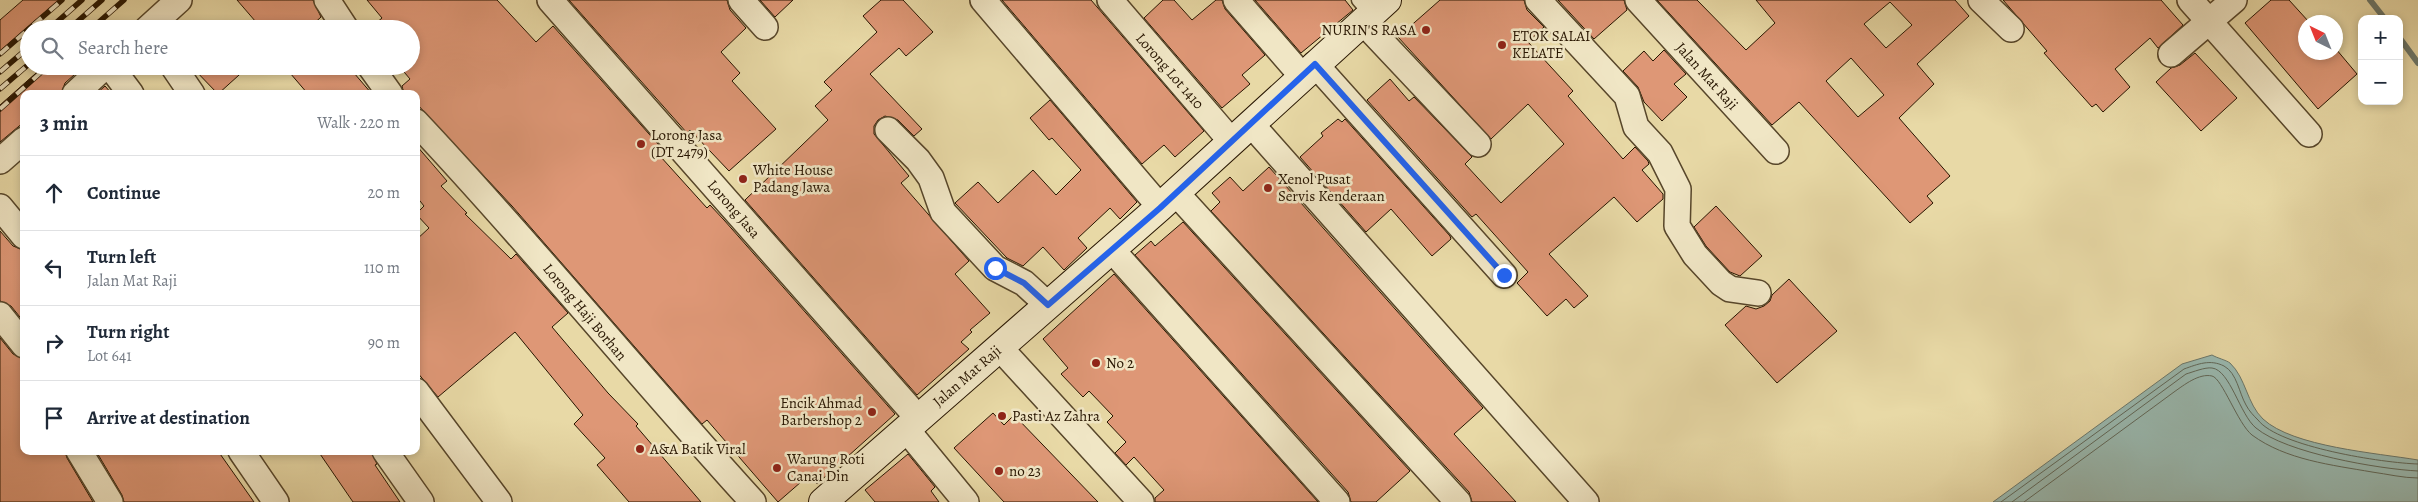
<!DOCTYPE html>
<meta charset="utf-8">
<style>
:root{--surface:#fff;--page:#f6f6f7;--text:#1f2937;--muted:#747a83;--line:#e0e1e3}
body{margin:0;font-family:Alegreya,serif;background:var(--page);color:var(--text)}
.controls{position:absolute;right:15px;top:15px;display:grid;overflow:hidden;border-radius:10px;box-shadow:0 2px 8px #0003}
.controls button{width:45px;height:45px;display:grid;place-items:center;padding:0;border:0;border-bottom:1px solid var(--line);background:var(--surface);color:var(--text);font:25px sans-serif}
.compass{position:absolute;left:2298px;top:15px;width:45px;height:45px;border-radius:50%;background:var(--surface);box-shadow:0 2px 8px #0003;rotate:317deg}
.stop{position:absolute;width:15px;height:15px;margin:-11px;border:4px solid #2563eb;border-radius:50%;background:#fff}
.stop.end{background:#2563eb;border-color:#fff;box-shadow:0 1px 5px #0008}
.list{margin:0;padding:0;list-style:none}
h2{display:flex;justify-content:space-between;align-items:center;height:65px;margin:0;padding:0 20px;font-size:21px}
h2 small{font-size:16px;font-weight:400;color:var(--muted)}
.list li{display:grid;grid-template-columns:32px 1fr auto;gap:15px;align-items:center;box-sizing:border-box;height:75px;padding:0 20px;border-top:1px solid var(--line)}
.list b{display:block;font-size:19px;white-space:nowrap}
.list p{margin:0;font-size:16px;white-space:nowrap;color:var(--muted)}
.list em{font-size:16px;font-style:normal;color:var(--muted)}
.icon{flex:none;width:28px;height:28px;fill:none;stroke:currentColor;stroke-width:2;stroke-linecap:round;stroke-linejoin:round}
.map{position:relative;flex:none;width:2418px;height:502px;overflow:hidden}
.search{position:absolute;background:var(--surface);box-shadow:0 2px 8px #0003;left:20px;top:20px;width:400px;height:55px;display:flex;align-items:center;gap:12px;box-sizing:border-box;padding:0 18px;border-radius:28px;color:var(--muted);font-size:19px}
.panel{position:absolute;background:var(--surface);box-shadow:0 2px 8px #0003;left:20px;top:90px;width:400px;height:365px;border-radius:10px}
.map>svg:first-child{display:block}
.water{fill:#99b9b0;stroke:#6b776a}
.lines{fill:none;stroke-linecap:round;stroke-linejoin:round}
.shore{stroke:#606758;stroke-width:1}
.stream{stroke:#6b776a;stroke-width:6}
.building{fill:#de9776;stroke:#271500;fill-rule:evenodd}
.lane-casing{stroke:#57462a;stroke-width:15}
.street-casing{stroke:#57462a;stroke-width:28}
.secondary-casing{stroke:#271500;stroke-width:30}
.lane{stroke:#f0e6c5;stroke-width:12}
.street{stroke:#f0e6c5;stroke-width:25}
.secondary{stroke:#f0e6c5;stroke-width:28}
.rail-casing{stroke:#271500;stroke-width:5.5}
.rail{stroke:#f0e6c5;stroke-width:4;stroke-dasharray:11;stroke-linecap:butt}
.route{stroke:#2563eb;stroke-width:6}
.poi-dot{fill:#8f2418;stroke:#f0e6c5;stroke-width:2}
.labels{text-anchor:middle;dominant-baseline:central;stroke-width:5;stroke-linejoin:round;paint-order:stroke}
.poi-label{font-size:15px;fill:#271500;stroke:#f0e6c5;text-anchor:start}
.street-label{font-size:15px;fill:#271500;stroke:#f0e6c5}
</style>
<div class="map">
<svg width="2418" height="502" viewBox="0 0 2418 502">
<rect width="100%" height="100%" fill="#e8d9a6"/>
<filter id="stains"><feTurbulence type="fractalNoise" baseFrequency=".004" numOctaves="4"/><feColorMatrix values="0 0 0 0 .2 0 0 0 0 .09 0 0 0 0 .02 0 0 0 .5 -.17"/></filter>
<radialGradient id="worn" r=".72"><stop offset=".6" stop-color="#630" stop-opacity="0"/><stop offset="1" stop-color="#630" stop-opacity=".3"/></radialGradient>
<path class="water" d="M2212 355C2217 358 2226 360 2230 363 2246 378 2247 404 2263 419 2293 447 2377 453 2418 460V502H1993L2182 364Z"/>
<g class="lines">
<path class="shore" d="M2001 502 2184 369C2198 364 2210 359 2224 366 2237 373 2239 393 2246 405 2249 411 2254 416 2258 420 2279 447 2383 463 2418 464
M2012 502 2186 374C2193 372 2205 367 2212 368 2230 370 2240 415 2256 428 2286 453 2378 469 2418 471
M2024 502 2174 392C2184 385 2199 373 2212 376 2222 378 2238 424 2252 435 2286 460 2332 465 2372 472 2387 474 2403 478 2418 478"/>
<path class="stream" d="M2370 0 2385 19
M2399 37 2418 63"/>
</g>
<path class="building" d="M23 0H59L0 51V20Z
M237 0H313L321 17 308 29H262Z
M367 0H497L536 42 553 26 665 152 660 156 707 208 710 205 724 220 895 414 817 484 809 475 778 502 707 420 702 424 512 206 416 103V94H404L402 86 410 79 399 66H411V29H369L382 18Z
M569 0H727L730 10 746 28 721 52 740 73 732 81 776 129 729 171 690 130 687 133Z
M760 0H793L775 17Z
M881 0H903L933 32 906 56 899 48 870 74 922 129 914 136 898 120 885 116 878 120 874 126V134L909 176 901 183 969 261 955 274 990 313 970 330 972 332 961 342 969 349 917 395 745 200 828 120 815 106 832 90 824 82 877 32 863 16Z
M1002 0H1091L1204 131 1175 157 1164 145 1142 164Z
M1163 0H1174L1192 20 1216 0H1222L1225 9 1265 55 1242 75 1250 84 1222 108 1144 18Z
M1255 0H1345L1353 10 1301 53Z
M1440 0H1524L1527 10 1544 27 1528 42 1573 91 1568 96 1623 159 1635 147 1648 161 1649 164 1642 170 1663 194V199L1637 222 1614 197 1549 254 1588 296 1574 308 1566 299 1547 316 1517 283 1528 272 1476 214 1472 217 1367 100 1390 79 1409 101 1414 97 1472 157 1465 164 1501 203 1564 144 1528 104 1491 139 1398 37Z
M1558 0H1624L1627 10 1594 39Z
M1657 0H1697L1746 50 1775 23 1756 0H1955L1969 16 1917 64 1934 84 1899 118 1950 176 1927 196 1933 203 1910 223 1799 102 1772 125ZM1890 2 1912 25 1886 48 1864 24ZM1851 58 1884 95 1858 117 1826 81Z
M2003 0H2161L2183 25 2158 48 2150 38 2115 69 2130 87 2103 112 2096 104 2092 107 2058 69 2044 53 2047 51Z
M2271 0H2289L2309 22H2306V52H2336V49L2357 74 2318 109 2245 23Z
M1664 50 1686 74 1674 84 1687 97 1662 121 1644 102 1638 87 1623 71 1644 51 1653 61Z
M2195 53 2237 98 2201 131 2156 82 2171 68 2180 65Z
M44 66H84L65 83 61 94H24V122L0 142V105Z
M191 66H249L218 94Z
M284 66H348L372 94H308Z
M105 86 112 94H96Z
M1050 100 1137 202 1120 219 1110 208 1078 238 1087 248 1064 270 1043 247 1023 266 1007 258 955 203 978 182 998 203 1033 170 1056 195 1081 170 1052 138 1049 140 1030 118Z
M1338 119 1342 122 1345 119 1450 236 1451 239 1432 256 1391 209 1366 232 1300 157 1323 136 1321 133Z
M416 145 447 181 441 186 467 213 465 214 511 259 516 254 568 313 552 327 608 393 638 424 636 426 701 502H629L597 465 605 458 574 424 583 415 515 332 438 397 416 371V240L429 228 416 214 424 206 416 196Z
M1269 167 1483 408 1454 434 1516 502H1472L1469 492 1211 211 1220 202 1212 193 1230 177 1243 191Z
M1716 206 1762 256 1740 276 1730 272 1706 246 1694 227Z
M1183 222 1410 471 1376 502H1351L1348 492 1135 255 1151 241 1155 246Z
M0 231 13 246 24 250V322L11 306 0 301Z
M1114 274 1318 502H1155V498L1164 490 1134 457 1126 465 1115 453 1126 442 1107 422 1113 416 1089 391 1083 397 1061 374 1068 368 1043 339Z
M1789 279 1837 331 1777 383 1725 325 1746 306 1756 309 1764 306 1770 301 1772 295Z
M0 338 13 354 24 359V451H65L67 458 93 502H0Z
M993 413 1004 425 1014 415 1098 502H1004L954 448Z
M96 451H218L254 502H124L122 495Z
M318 451H371L377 464 375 465 400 502H353Z
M908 454 935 487 931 491 939 502H875L865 490Z"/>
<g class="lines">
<defs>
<path id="lane" d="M1358 0 1371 15"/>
<path id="street" d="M327 0 346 29
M550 0 918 418
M741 0 765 27
M983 0 1160 207
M1110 0 1231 141
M1236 0 1302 76
M1538 0 1627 96 1636 127 1660 153 1678 189 1677 226 1695 255 1721 283 1730 289 1758 293
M1638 0 1776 151
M1981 0 2011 29
M2190 0 2309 134
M1363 22 1478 144
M147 29 179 0
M2171 54 2234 0
M1315 64 1504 275
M110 66 131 94
M173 66 192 94
M370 66 390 94
M75 94 105 66
M416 122C532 245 639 377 753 502
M1251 124 1586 502
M888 130 918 160 931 178 943 212 995 268 1024 283 1048 305
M0 161 24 140
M1176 193 1458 502
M0 207 24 236
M1112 250 1337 502
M0 315 24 345
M1000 348 1141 502
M416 391 499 502
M906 429 966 502
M79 451 110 502
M241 451 276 502
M385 451 421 502"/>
<path id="secondary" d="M823 502 1160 207 1387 0"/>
</defs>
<use href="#lane" class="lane-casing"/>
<use href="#street" class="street-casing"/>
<use href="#secondary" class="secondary-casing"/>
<use href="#lane" class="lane"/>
<use href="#street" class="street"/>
<use href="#secondary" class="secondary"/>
<defs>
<path id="rail" d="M49 29 82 0
M69 29 102 0
M91 29 124 0
M0 54 62 0
M0 72 29 47
M0 89 29 64
M0 109 48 66"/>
</defs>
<use href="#rail" class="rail-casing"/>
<use href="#rail" class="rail"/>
</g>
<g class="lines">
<path class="route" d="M995 268 1024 283 1048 305 1160 208 1315 64 1504 275"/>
</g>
<g class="poi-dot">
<circle cx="1426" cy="30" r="5"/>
<circle cx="1502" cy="45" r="5"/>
<circle cx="641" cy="144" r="5"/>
<circle cx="743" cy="179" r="5"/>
<circle cx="1268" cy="188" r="5"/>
<circle cx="1096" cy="363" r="5"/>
<circle cx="872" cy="412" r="5"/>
<circle cx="1002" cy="416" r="5"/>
<circle cx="640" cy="449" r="5"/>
<circle cx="777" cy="468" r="5"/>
<circle cx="999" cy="471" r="5"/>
</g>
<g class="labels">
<g class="poi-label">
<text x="1416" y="30" text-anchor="end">NURIN'S RASA</text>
<text x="1512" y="36">ETOK SALAI<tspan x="1512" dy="17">KELATE</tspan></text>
<text x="651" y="135">Lorong Jasa<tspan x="651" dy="17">(DT 2479)</tspan></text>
<text x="753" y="170">White House<tspan x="753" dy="17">Padang Jawa</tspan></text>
<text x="1278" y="179">Xenol Pusat<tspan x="1278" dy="17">Servis Kenderaan</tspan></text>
<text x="1106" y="363">No 2</text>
<text x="862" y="403" text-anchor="end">Encik Ahmad<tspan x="862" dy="17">Barbershop 2</tspan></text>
<text x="1012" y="416">Pasti Az Zahra</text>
<text x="650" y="449">A&amp;A Batik Viral</text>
<text x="787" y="459">Warung Roti<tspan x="787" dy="17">Canai Din</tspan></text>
<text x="1009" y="471">no 23</text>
</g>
<g class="street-label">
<text transform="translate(1170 71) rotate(49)">Lorong Lot 1410</text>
<text transform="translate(1707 76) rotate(48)">Jalan Mat Raji</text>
<text transform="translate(734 209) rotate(49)">Lorong Jasa</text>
<text transform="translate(585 312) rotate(50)">Lorong Haji Borhan</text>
<text transform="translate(967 376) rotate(-41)">Jalan Mat Raji</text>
</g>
</g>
<rect width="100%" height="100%" filter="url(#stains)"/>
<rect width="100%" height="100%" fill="url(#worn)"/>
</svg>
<div class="controls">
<button>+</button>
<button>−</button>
</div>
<svg class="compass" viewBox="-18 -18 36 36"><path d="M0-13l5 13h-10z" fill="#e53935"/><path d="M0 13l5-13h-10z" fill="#747a83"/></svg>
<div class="stop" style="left:995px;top:268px"></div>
<div class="stop end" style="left:1504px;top:275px"></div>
<div class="search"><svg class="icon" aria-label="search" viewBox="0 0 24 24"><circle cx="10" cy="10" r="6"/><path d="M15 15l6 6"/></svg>Search here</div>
<section class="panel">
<h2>3 min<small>Walk · 220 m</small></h2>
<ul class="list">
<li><svg class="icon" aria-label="ahead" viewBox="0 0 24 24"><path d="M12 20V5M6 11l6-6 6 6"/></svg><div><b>Continue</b></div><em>20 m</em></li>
<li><svg class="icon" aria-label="left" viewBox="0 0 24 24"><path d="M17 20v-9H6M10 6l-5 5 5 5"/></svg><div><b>Turn left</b><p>Jalan Mat Raji</p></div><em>110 m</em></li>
<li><svg class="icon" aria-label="right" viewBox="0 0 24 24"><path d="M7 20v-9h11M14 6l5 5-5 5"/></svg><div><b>Turn right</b><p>Lot 641</p></div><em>90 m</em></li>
<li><svg class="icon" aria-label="arrive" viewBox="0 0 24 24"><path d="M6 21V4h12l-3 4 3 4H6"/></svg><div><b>Arrive at destination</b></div></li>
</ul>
</section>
</div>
